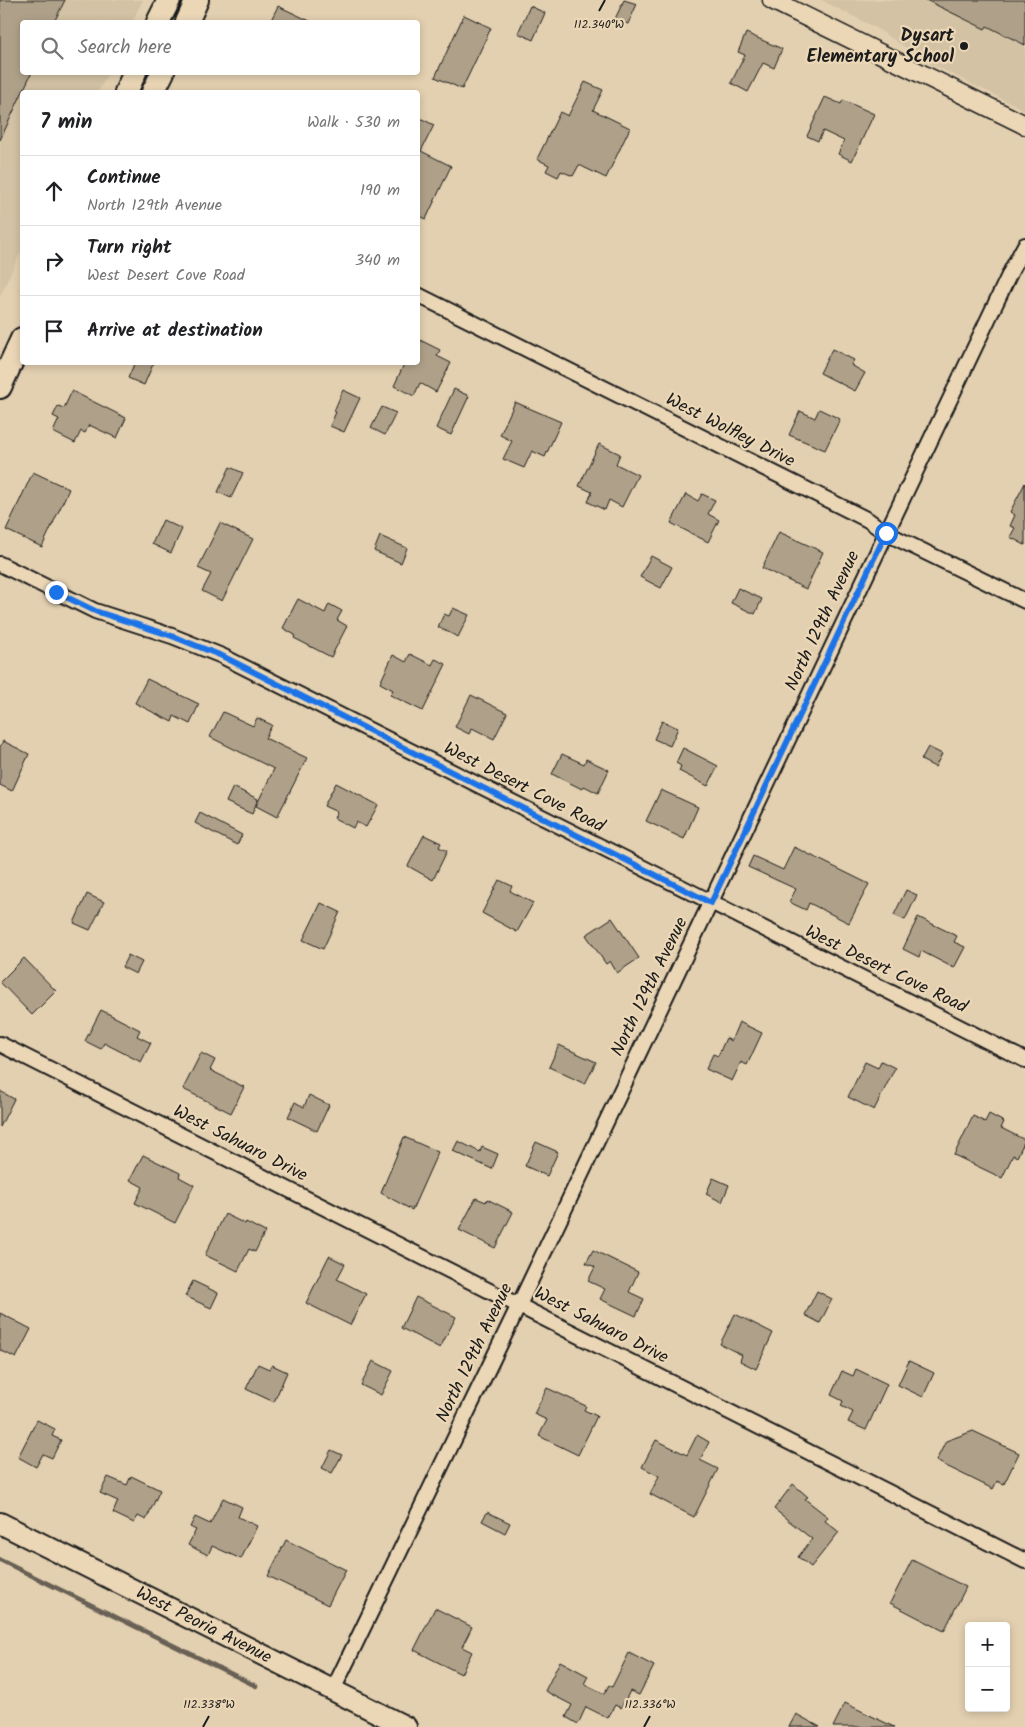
<!DOCTYPE html>
<meta charset="utf-8">
<style>
:root{--surface:#fff;--page:#f2f2f2;--text:#202124;--muted:#757577;--line:#e0e0e0}
body{margin:0;font-family:Kalam,sans-serif;background:var(--page);color:var(--text)}
.controls{position:absolute;right:15px;bottom:15px;display:grid;overflow:hidden;border-radius:5px;box-shadow:0 2px 8px #0003}
.controls button{width:45px;height:45px;display:grid;place-items:center;padding:0;border:0;border-bottom:1px solid var(--line);background:var(--surface);color:var(--text);font:25px sans-serif}
.stop{position:absolute;width:15px;height:15px;margin:-11px;border:4px solid #1a73e8;border-radius:50%;background:#fff}
.stop.end{background:#1a73e8;border-color:#fff;box-shadow:0 1px 5px #0008}
.list{margin:0;padding:0;list-style:none}
h2{display:flex;justify-content:space-between;align-items:center;height:65px;margin:0;padding:0 20px;font-size:21px}
h2 small{font-size:16px;font-weight:400;color:var(--muted)}
.list li{display:grid;grid-template-columns:32px 1fr auto;gap:15px;align-items:center;box-sizing:border-box;height:70px;padding:0 20px;border-top:1px solid var(--line)}
.list b{display:block;font-size:19px;white-space:nowrap}
.list p{margin:0;font-size:16px;white-space:nowrap;color:var(--muted)}
.list em{font-size:16px;font-style:normal;color:var(--muted)}
.icon{flex:none;width:28px;height:28px;fill:none;stroke:currentColor;stroke-width:2;stroke-linecap:round;stroke-linejoin:round}
.map{position:relative;flex:none;width:1025px;height:1727px;overflow:hidden}
.search{position:absolute;background:var(--surface);box-shadow:0 2px 8px #0003;left:20px;top:20px;width:400px;height:55px;display:flex;align-items:center;gap:12px;box-sizing:border-box;padding:0 18px;border-radius:5px;color:var(--muted);font-size:19px}
.panel{position:absolute;background:var(--surface);box-shadow:0 2px 8px #0003;left:20px;top:90px;width:400px;height:275px;border-radius:5px}
.map>svg:first-child{display:block}
.built{fill:#d3c2a4}
.lines{fill:none;stroke-linecap:round;stroke-linejoin:round}
.stream{stroke:#676054;stroke-width:4.5}
.building{fill:#afa189;stroke:#1c1c1c}
.minor-casing{stroke:#1c1c1c;stroke-width:18}
.tertiary-casing{stroke:#1c1c1c;stroke-width:21}
.secondary-casing{stroke:#1c1c1c;stroke-width:24}
.primary-casing{stroke:#1c1c1c;stroke-width:26}
.minor{stroke:#ebd7b6;stroke-width:14}
.tertiary{stroke:#ebd7b6;stroke-width:18}
.secondary{stroke:#ebd7b6;stroke-width:20}
.primary{stroke:#ebd7b6;stroke-width:22}
.route{stroke:#1a73e8;stroke-width:6}
.ticks{fill:none;stroke:#1c1c1c;stroke-width:2}
.poi-dot{fill:#1c1c1c;stroke:#ebd7b6;stroke-width:2}
.labels{text-anchor:middle;dominant-baseline:central;stroke-width:4.5;stroke-linejoin:round;paint-order:stroke}
.poi-label{font-size:18px;font-weight:bold;fill:#1c1c1c;stroke:#ebd7b6;text-anchor:end}
.street-label{font-size:18px;fill:#1c1c1c;stroke:#ebd7b6}
.ticks-label{font-size:12px;text-anchor:middle;fill:#1c1c1c;stroke:#ebd7b6;stroke-width:4.5;stroke-linejoin:round;paint-order:stroke}
</style>
<div class="map">
<svg width="1025" height="1727" viewBox="0 0 1025 1727">
<rect width="100%" height="100%" fill="#e3d0b0"/>
<filter id="ink" filterUnits="userSpaceOnUse"><feTurbulence type="fractalNoise" baseFrequency=".02" numOctaves="2"/><feDisplacementMap in="SourceGraphic" scale="10" xChannelSelector="R" yChannelSelector="G"/><feConvolveMatrix kernelMatrix="1 2 1 2 8 2 1 2 1" color-interpolation-filters="sRGB"/></filter>
<g filter="url(#ink)">
<path class="built" d="M0 0H143L132 22H22V72L108 73 98 92H22V249L0 296Z
M821 0H1025V110L931 64 876 28Z"/>
<g class="lines">
<path class="stream" d="M0 1560 256 1686"/>
</g>
<path class="building" d="M0 0H65L54 22H22V72H32L0 140Z
M624 0 637 4 628 24 615 19Z
M926 0H1025V45L987 26 985 29Z
M278 6 312 22H270Z
M530 6 545 13 533 40 518 33Z
M464 15 491 28 462 89 435 77Z
M746 33 782 49 774 68 763 63 748 92 731 83 745 55 738 52Z
M585 82 603 90 593 110 630 128 606 178 579 165 573 176 561 171 558 177 546 171 549 165 537 159 560 112 568 116Z
M825 97 841 104 843 100 874 114 852 161 838 154 844 141 823 131 818 141 807 136Z
M418 117 434 125 421 151 451 166 426 219 418 215Z
M418 339 440 350 437 356 451 363 436 392 420 383 414 396 394 386 405 362H418Z
M832 349 854 360 851 365 865 373 855 391 820 373Z
M135 362H154L144 385 128 378Z
M454 389 469 396 451 435 436 428Z
M343 390 360 398 344 432 330 426 336 412 334 411Z
M72 391 126 418 117 438 89 425 85 433 81 431 75 443 53 432 59 419 53 416 58 406 64 408Z
M515 402 561 422 545 457 532 451 524 468 503 459 512 441 500 435Z
M382 407 396 413 385 435 371 428Z
M819 409 840 419 825 450 789 435 800 411 815 418Z
M599 444 620 454 616 464 638 475 622 507 609 500 605 510 588 502 592 492 579 486Z
M230 467 243 473 231 498 218 492Z
M33 472 69 489 42 547 6 530Z
M1025 483V545L1010 537 1015 528 1010 526 1015 515 1010 512Z
M686 494 698 501 702 494 715 500 708 514 719 520 708 542 671 523Z
M163 520 182 529 171 553 152 544Z
M220 523 253 539 222 601 202 591 211 574 198 568Z
M779 532 823 552 806 589 762 568Z
M380 536 407 548 401 563 374 551Z
M651 556 672 567 661 588 640 577Z
M738 588 762 599 755 614 731 603Z
M298 599 325 613 329 604 342 611 337 620 347 626 331 657 294 638 295 635 283 628Z
M453 608 469 615 458 637 438 627 444 614 449 616Z
M410 654 432 665 435 659 446 664 423 711 390 695 393 690 380 683 393 655 406 662Z
M147 679 199 704 190 724 174 716 172 722 135 703Z
M471 695 507 713 494 739 472 728 469 734 455 727Z
M223 712 253 726 257 718 272 725 265 738 307 758 277 817 256 806 274 769 210 737Z
M662 721 678 728 670 746 654 739Z
M3 741 29 754 12 791 0 785V747Z
M928 747 942 754 935 767 921 760Z
M683 748 718 766 708 786 679 771 681 766 676 763Z
M562 754 584 764 586 759 609 770 598 793 584 786 582 789 552 774Z
M336 783 378 805 366 827 356 822 353 828 334 818 337 812 324 806Z
M233 787 258 799 252 814 226 802Z
M661 790 698 807 684 839 646 821Z
M200 813 242 835 237 845 195 823Z
M424 835 441 843 439 847 447 851 433 880 408 866Z
M794 847 869 884 849 923 809 903 806 910 789 902 796 889 748 867 753 856 783 870Z
M499 880 512 886 510 891 533 903 517 932 482 913Z
M906 890 917 895 905 920 894 915Z
M87 894 104 902 90 930 74 923Z
M321 903 340 912 323 949 303 940Z
M918 917 957 936 954 942 965 947 954 968 921 951 919 957 903 949Z
M612 918 639 958 617 973 610 961 606 964 586 935Z
M128 955 142 962 136 974 122 967Z
M24 958 56 991 32 1015 0 982Z
M101 1010 140 1030 137 1036 151 1043 141 1062 104 1043 101 1049 85 1041Z
M739 1022 762 1033 747 1065 741 1062 732 1081 706 1069 713 1054 718 1056 726 1038 731 1041Z
M559 1045 596 1062 585 1084 549 1067Z
M201 1053 215 1060 210 1070 244 1087 231 1113 183 1089Z
M881 1061 895 1068 874 1110 848 1097 865 1062 878 1068Z
M0 1091 14 1099 0 1127Z
M309 1095 329 1105 317 1131 288 1117 295 1102 304 1107Z
M989 1114 1004 1122 1001 1128 1025 1140 1017 1157 1013 1155 1002 1178 954 1155 973 1116 985 1122Z
M404 1137 438 1152 412 1210 381 1193Z
M458 1141 480 1152 482 1147 498 1154 492 1169 453 1151Z
M536 1142 558 1152 547 1176 525 1166Z
M143 1155 180 1173 179 1177 194 1185 175 1223 135 1203 143 1187 130 1180Z
M713 1178 729 1185 722 1202 706 1194Z
M476 1198 486 1202 487 1199 513 1212 495 1248 459 1230Z
M225 1214 245 1224 246 1222 265 1232 255 1252 249 1249 238 1271 205 1255Z
M593 1250 638 1272 629 1292 644 1299 636 1316 600 1299 605 1289 588 1281 595 1267 586 1263Z
M329 1256 345 1264 337 1279 366 1294 350 1325 306 1303Z
M193 1281 218 1293 211 1308 185 1296Z
M817 1291 832 1299 820 1323 805 1315Z
M416 1297 456 1317 440 1348 401 1328Z
M0 1313 31 1329 16 1358 0 1350Z
M735 1314 773 1333 756 1369 740 1361 742 1355 720 1344Z
M373 1361 393 1371 381 1395 361 1385Z
M909 1361 934 1373 923 1397 898 1385Z
M258 1364 269 1369 272 1365 287 1372 274 1402 246 1389Z
M856 1369 887 1384 866 1430 848 1422 853 1412 841 1406 843 1401 831 1395 842 1371 853 1376Z
M547 1388 586 1406 584 1410 597 1416 578 1455 539 1436 547 1420 534 1414Z
M37 1420 55 1429 52 1436 61 1440 52 1458 43 1454 36 1467 18 1457Z
M973 1431 1019 1453 1004 1484 997 1481 993 1489 936 1461 946 1441Z
M697 1435 709 1442 700 1460 718 1469 694 1517 650 1494 659 1476 642 1467 656 1440 687 1455Z
M331 1450 342 1455 332 1473 322 1468Z
M131 1476 160 1490 146 1520 138 1516 134 1523 113 1513 118 1501 100 1493 108 1477 127 1485Z
M793 1484 808 1497 805 1499 828 1517 825 1521 839 1532 811 1567 798 1557 812 1539 774 1509Z
M223 1498 242 1507 238 1517 257 1526 241 1559 212 1546 208 1555 188 1545 196 1530 190 1527 195 1517 210 1524Z
M487 1512 510 1523 505 1533 482 1521Z
M286 1540 346 1570 328 1605 268 1576Z
M912 1560 966 1587 944 1631 890 1603Z
M435 1608 472 1627 462 1647 472 1652 461 1674 414 1650Z
M629 1653 654 1666 639 1695 630 1691 621 1708 615 1705 608 1718 586 1707 578 1724 566 1717 572 1705 545 1691 560 1661 588 1676 584 1684 604 1694 609 1685 612 1687Z
M845 1703 894 1727H833Z
M796 1714 820 1727H789Z"/>
<g class="lines">
<defs>
<path id="minor" d="M418 295 868 520 886 533 1025 601
M0 564 95 611 172 636 222 656 1025 1060
M0 1044 1025 1561
M333 1690 519 1305 1011 271 1025 245"/>
<path id="tertiary" d="M772 0 1025 125"/>
<g id="secondary">
<path id="s1" d="M0 1523 406 1727"/>
</g>
<path id="primary" d="M158 22 169 0
M187 22 197 0
M126 92 135 72
M153 92 163 72
M0 387 22 339"/>
</defs>
<use href="#minor" class="minor-casing"/>
<use href="#tertiary" class="tertiary-casing"/>
<use href="#secondary" class="secondary-casing"/>
<use href="#primary" class="primary-casing"/>
<use href="#minor" class="minor"/>
<use href="#tertiary" class="tertiary"/>
<use href="#secondary" class="secondary"/>
<use href="#primary" class="primary"/>
</g>
</g>
<g class="lines" filter="url(#ink)">
<path class="route" d="M56 592 95 611 172 636 222 656 711 903 886 533"/>
</g>
<path class="ticks" d="M599 11 605 0M203 1727 209 1716M644 1727 650 1716"/>
<circle class="poi-dot" cx="964" cy="46" r="5"/>
<g class="labels">
<g class="poi-label">
<text x="954" y="36">Dysart<tspan x="954" dy="21">Elementary School</tspan></text>
</g>
<g class="street-label">
<text transform="translate(730 431) rotate(27)">West Wolfley Drive</text>
<text transform="translate(823 621) rotate(-65)">North 129th Avenue</text>
<text transform="translate(524 788) rotate(27)">West Desert Cove Road</text>
<text transform="translate(886 970) rotate(26)">West Desert Cove Road</text>
<text transform="translate(650 987) rotate(-64)">North 129th Avenue</text>
<text transform="translate(240 1144) rotate(27)">West Sahuaro Drive</text>
<text transform="translate(601 1326) rotate(27)">West Sahuaro Drive</text>
<text transform="translate(475 1353) rotate(-64)">North 129th Avenue</text>
<text stroke="none"><textPath href="#s1" startOffset="228">West Peoria Avenue</textPath></text>
</g>
</g>
<g class="ticks-label">
<text x="599" y="28">112.340°W</text>
<text x="209" y="1708">112.338°W</text>
<text x="650" y="1708">112.336°W</text>
</g>
</svg>
<div class="controls">
<button>+</button>
<button>−</button>
</div>
<div class="stop" style="left:886px;top:533px"></div>
<div class="stop end" style="left:56px;top:592px"></div>
<div class="search"><svg class="icon" aria-label="search" viewBox="0 0 24 24"><circle cx="10" cy="10" r="6"/><path d="M15 15l6 6"/></svg>Search here</div>
<section class="panel">
<h2>7 min<small>Walk · 530 m</small></h2>
<ul class="list">
<li><svg class="icon" aria-label="ahead" viewBox="0 0 24 24"><path d="M12 20V5M6 11l6-6 6 6"/></svg><div><b>Continue</b><p>North 129th Avenue</p></div><em>190 m</em></li>
<li><svg class="icon" aria-label="right" viewBox="0 0 24 24"><path d="M7 20v-9h11M14 6l5 5-5 5"/></svg><div><b>Turn right</b><p>West Desert Cove Road</p></div><em>340 m</em></li>
<li><svg class="icon" aria-label="arrive" viewBox="0 0 24 24"><path d="M6 21V4h12l-3 4 3 4H6"/></svg><div><b>Arrive at destination</b></div></li>
</ul>
</section>
</div>
